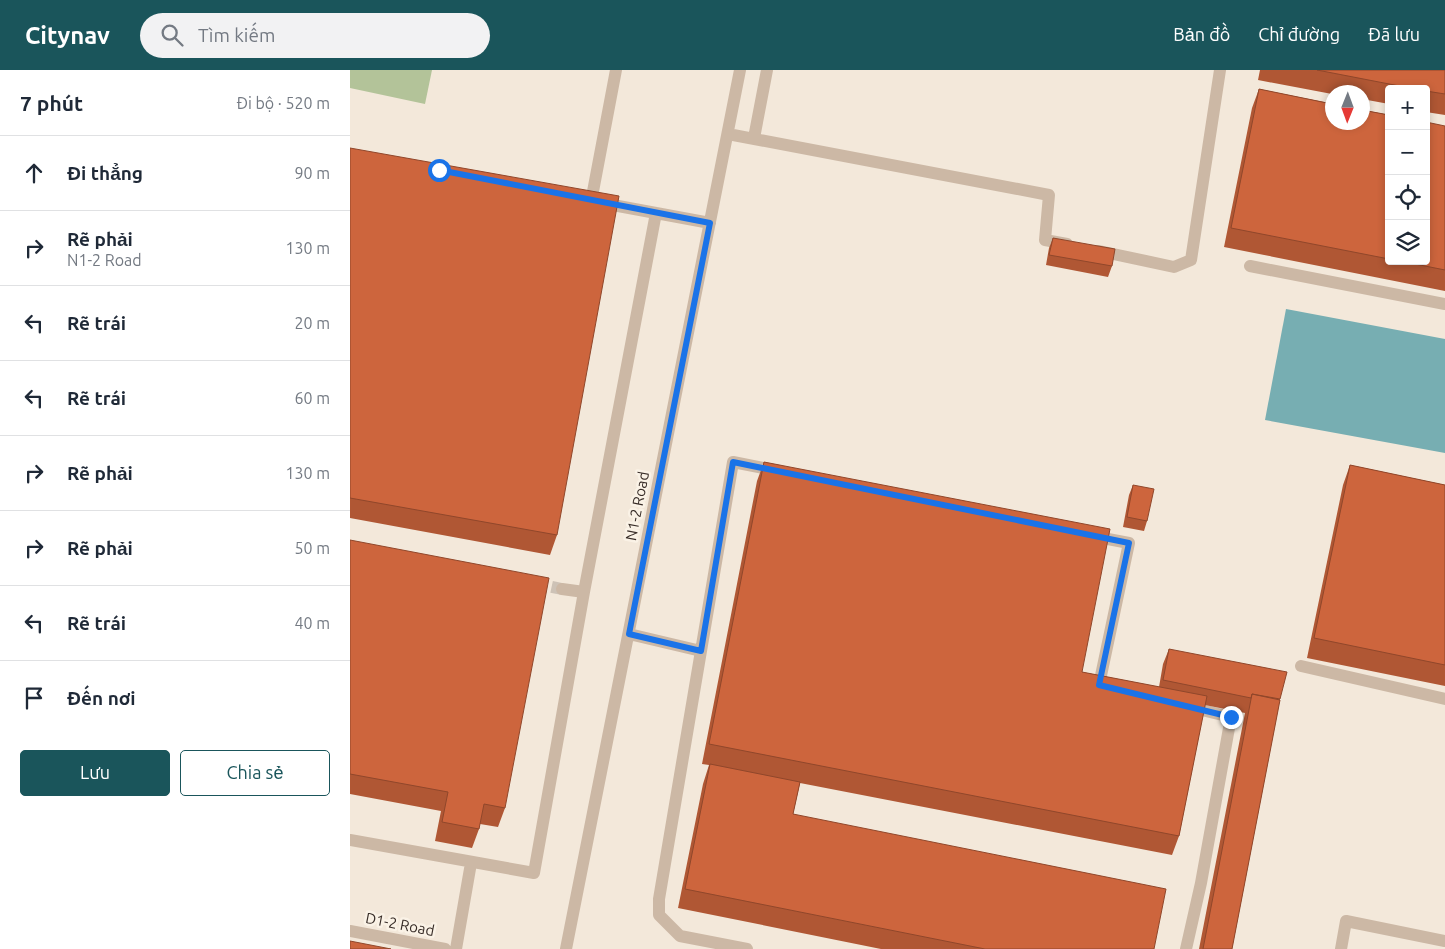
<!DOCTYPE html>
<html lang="vi">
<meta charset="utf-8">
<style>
:root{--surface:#fff;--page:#f2f2f3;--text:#1f2937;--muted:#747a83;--line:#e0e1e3;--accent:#1a555b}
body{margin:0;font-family:Ubuntu,sans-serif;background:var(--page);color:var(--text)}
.controls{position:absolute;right:15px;top:15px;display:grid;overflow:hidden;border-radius:5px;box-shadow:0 2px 8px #0003}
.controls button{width:45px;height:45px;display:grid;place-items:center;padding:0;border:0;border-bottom:1px solid var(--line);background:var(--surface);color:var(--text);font:25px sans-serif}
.compass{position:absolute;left:975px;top:15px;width:45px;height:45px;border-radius:50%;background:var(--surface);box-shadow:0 2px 8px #0003;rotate:181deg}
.stop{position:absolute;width:15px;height:15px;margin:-11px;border:4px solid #1a73e8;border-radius:50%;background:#fff}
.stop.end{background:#1a73e8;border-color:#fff;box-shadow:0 1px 5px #0008}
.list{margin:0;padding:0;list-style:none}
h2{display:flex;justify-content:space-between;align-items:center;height:65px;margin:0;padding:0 20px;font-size:21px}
h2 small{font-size:16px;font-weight:400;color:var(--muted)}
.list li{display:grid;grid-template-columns:32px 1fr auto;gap:15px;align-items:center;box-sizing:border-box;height:75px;padding:0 20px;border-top:1px solid var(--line)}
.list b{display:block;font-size:19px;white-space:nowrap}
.list p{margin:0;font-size:16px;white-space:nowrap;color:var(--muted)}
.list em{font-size:16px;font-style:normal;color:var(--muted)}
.actions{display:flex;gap:10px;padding:15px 20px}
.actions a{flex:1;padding:11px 0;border:1px solid var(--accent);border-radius:5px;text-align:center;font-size:18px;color:var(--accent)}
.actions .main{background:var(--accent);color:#fff}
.icon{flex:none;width:28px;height:28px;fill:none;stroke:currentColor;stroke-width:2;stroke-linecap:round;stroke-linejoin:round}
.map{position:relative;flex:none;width:1095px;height:879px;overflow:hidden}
header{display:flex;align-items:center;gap:30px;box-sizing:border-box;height:70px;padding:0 25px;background:var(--accent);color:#fff}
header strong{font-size:24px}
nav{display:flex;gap:28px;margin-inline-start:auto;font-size:18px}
.search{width:350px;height:45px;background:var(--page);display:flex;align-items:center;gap:12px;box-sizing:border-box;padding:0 18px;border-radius:28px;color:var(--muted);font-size:19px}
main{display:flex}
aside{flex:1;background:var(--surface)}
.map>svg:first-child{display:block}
.green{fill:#b3c399}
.water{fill:#77aeb2}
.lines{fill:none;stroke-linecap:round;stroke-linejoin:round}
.minor-tunnel{stroke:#cdc2b6;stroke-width:12;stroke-dasharray:12 6;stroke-linecap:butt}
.minor{stroke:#ccb8a5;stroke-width:12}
.wall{fill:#b05734}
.building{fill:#cd653d;stroke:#90472b}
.route{stroke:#1a73e8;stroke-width:6}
.labels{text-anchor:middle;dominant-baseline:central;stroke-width:5;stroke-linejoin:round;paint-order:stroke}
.street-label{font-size:15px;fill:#372c27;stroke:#faf2e6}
</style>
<header>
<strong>Citynav</strong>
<div class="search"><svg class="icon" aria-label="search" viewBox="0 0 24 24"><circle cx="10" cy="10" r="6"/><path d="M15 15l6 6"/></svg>Tìm kiếm</div>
<nav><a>Bản đồ</a><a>Chỉ đường</a><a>Đã lưu</a></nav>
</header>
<main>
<aside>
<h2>7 phút<small>Đi bộ · 520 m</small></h2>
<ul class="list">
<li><svg class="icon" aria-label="ahead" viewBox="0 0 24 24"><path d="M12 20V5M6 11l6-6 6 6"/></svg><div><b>Đi thẳng</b></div><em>90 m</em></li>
<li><svg class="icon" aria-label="right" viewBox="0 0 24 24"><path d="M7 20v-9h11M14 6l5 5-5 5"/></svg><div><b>Rẽ phải</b><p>N1-2 Road</p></div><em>130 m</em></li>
<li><svg class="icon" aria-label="left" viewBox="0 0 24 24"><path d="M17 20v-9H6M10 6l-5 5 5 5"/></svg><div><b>Rẽ trái</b></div><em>20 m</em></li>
<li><svg class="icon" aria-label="left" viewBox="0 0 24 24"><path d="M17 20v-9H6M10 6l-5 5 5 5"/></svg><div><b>Rẽ trái</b></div><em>60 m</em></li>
<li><svg class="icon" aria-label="right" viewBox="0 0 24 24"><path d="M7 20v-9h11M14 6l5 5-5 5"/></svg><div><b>Rẽ phải</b></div><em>130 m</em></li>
<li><svg class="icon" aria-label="right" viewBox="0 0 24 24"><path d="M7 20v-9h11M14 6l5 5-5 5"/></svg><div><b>Rẽ phải</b></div><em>50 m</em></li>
<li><svg class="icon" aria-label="left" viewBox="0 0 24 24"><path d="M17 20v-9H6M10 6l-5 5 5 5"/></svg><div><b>Rẽ trái</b></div><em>40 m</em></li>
<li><svg class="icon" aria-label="arrive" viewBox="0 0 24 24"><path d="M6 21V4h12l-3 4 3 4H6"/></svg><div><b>Đến nơi</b></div></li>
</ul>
<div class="actions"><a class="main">Lưu</a><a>Chia sẻ</a></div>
</aside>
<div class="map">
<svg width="1095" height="879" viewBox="0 0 1095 879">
<rect width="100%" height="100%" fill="#f3e8da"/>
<path class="green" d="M0 0H82L75 34 0 18Z"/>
<path class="water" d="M936 239 1095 269V383L915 350Z"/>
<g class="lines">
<path class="minor-tunnel" d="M184 513 212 519"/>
<path class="minor" d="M378 64 699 125 695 170 717 174
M404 68 417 0
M241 132 266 0
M252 133 360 153
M749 181 824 197 841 190 870 0
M900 196 1095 234
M742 466 779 473 749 615 756 617
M212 519 234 522
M279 564 351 581
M951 596 1095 629
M0 770 184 803 234 522 306 143
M0 861 95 879
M106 879 121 793
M216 879 390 0
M397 879 330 866 309 845V829L383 392 429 401
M836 879 851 813 881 647 839 637
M991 879 996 851 1095 871"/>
</g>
<path class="wall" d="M910 0H1095V45L1076 42V19H1039V34L1012 29V22H982V24L908 10Z
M909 19 1039 45V191H1076L1095 56V221L874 177 902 38Z
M0 78 207 465 200 485 0 448Z
M703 168 762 196 758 207 696 195 699 178Z
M414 392 732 602 809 617 813 594 819 579 930 629 882 879H849L895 643 855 635 829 766 822 785 450 713 443 744 804 879H531L328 838 353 714 359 695 352 694 407 411Z
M1000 395 1095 415V616L957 588 993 415Z
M783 415 797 451 794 461 773 457 779 425Z
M0 470 155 738 148 757 130 754 129 759 122 778 85 771 91 741 0 724Z"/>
<path class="building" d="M967 0H1095V24L1076 21V19H1065Z
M909 19 982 34V52H1012V40L1039 45V189L881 158Z
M1076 52 1095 56V200L1050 191H1076Z
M0 78 269 126 207 465 0 428Z
M703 168 765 179 762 196 699 185Z
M414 392 760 459 732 602 857 626 829 766 359 674Z
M1000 395 1095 415V595L964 568Z
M783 415 804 419 797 451 777 447Z
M0 470 199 508 155 738 134 734 129 759 92 752 98 722 0 704Z
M819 579 937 602 930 629 902 624 901 628 813 610Z
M902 624 930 630 882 879H853Z
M360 694 450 712 443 744 816 819 804 879H635L335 819Z
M0 871 41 879H0Z"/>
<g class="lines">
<path class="route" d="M89 100 360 153 279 564 351 581 383 392 779 473 749 615 881 647"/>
</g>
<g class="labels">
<g class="street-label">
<text transform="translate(287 436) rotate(-79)">N1-2 Road</text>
<text transform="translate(50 854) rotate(11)">D1-2 Road</text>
</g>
</g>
</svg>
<div class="controls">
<button>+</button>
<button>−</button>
<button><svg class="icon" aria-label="locate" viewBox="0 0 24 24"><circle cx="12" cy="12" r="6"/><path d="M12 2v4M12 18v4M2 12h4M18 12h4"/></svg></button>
<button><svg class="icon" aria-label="layers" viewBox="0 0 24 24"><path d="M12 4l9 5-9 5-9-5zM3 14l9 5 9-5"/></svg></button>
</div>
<svg class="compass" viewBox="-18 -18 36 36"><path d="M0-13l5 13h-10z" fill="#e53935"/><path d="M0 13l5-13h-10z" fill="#747a83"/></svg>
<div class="stop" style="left:89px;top:100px"></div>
<div class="stop end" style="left:881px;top:647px"></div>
</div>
</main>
